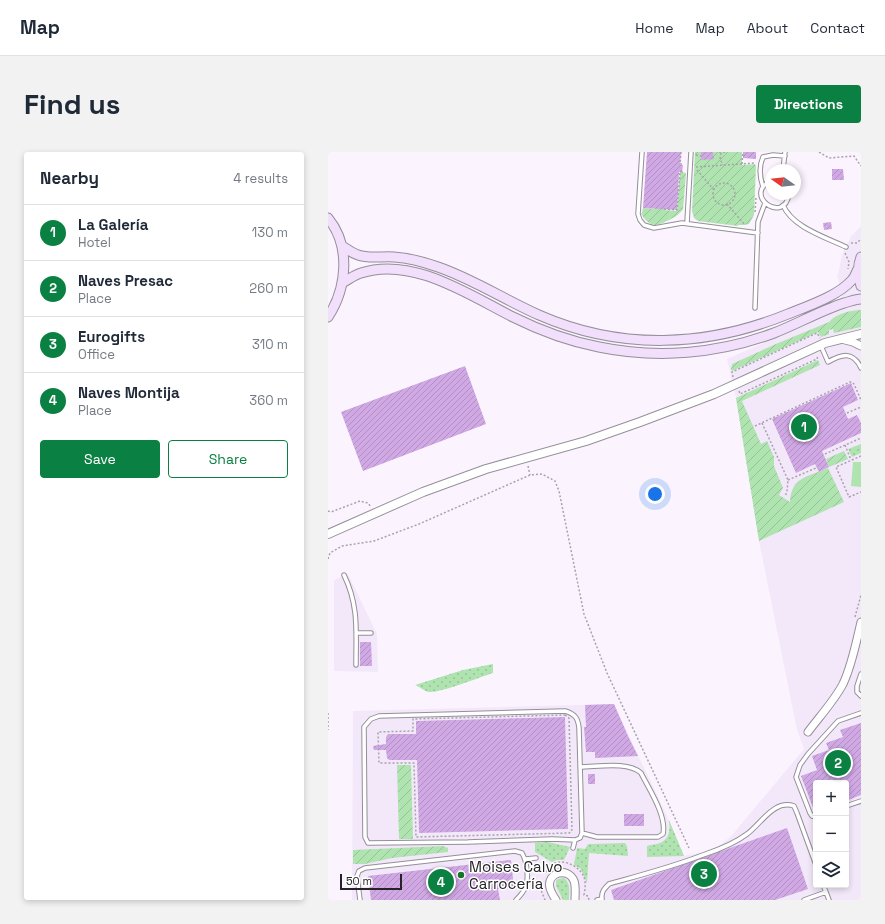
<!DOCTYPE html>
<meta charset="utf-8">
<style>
:root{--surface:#fff;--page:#f2f2f3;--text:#1f2937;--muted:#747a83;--line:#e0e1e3;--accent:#0b8043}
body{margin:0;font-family:"Space Grotesk",sans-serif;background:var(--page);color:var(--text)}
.controls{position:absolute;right:12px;bottom:12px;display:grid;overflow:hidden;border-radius:4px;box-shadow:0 2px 6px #0003}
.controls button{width:36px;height:36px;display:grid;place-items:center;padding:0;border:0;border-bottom:1px solid var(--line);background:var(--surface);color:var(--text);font:20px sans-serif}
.compass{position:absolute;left:437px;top:12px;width:36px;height:36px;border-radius:50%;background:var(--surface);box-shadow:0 2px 6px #0003;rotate:285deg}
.scale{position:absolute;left:12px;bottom:10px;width:62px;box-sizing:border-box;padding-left:4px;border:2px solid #252326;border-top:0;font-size:11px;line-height:14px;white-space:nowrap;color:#252326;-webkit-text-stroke:3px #fff;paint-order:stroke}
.you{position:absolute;left:327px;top:342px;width:14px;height:14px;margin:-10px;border:3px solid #fff;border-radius:50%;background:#1a73e8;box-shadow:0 0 0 6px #1a73e833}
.badge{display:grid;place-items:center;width:26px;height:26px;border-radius:50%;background:var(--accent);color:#fff;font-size:13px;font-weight:700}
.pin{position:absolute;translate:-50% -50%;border:2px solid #fff;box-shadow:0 1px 4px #0006}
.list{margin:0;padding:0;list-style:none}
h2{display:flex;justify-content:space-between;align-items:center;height:52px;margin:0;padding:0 16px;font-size:17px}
h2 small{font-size:13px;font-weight:400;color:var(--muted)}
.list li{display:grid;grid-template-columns:26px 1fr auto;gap:12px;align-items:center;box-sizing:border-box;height:56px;padding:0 16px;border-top:1px solid var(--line)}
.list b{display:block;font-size:15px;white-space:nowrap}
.list p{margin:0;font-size:13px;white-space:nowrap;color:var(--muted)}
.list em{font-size:13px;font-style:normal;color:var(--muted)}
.actions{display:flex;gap:8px;padding:12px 16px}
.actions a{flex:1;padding:9px 0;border:1px solid var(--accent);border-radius:4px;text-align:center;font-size:14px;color:var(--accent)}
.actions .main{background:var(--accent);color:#fff}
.icon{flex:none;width:22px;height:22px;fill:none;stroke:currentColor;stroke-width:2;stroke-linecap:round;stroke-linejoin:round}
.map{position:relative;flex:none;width:533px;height:748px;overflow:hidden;border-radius:4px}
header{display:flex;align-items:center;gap:24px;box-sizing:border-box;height:56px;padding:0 20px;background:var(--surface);border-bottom:1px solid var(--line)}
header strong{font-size:19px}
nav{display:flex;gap:22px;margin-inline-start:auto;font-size:14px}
.intro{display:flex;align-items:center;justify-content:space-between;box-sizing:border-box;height:96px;padding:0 24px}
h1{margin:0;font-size:28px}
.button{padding:10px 18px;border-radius:4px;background:var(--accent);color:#fff;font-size:14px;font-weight:700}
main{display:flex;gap:24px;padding:0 24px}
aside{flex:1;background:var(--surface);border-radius:4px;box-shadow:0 2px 6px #0003}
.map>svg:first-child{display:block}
.built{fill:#f3e8fa;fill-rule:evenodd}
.grass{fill:url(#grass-dots)}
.garden{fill:url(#garden-furrows)}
.pitch{fill:#afe3b0}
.building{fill:url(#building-hatch)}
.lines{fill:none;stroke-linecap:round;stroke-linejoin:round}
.service-casing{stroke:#958f99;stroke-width:5.5}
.minor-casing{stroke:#958f99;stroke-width:9}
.tertiary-casing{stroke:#958f99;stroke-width:10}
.secondary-casing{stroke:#958f99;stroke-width:11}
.path{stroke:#a8a3ab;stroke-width:1.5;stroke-dasharray:2 2;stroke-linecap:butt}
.service{stroke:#fff;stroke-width:3.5}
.minor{stroke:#fff;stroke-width:7}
.tertiary{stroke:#fff;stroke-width:8}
.secondary{stroke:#f1dffb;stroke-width:9}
.poi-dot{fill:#177625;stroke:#fff;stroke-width:1.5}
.labels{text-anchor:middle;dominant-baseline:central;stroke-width:3;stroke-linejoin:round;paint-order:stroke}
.poi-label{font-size:15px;fill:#252326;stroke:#fff;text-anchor:start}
</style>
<header>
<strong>Map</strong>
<nav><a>Home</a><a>Map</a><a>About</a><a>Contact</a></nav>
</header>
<div class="intro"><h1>Find us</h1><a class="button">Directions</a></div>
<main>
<aside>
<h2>Nearby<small>4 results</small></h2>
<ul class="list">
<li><span class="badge">1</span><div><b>La Galería</b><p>Hotel</p></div><em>130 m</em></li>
<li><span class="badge">2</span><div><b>Naves Presac</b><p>Place</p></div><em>260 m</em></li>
<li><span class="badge">3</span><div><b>Eurogifts</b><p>Office</p></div><em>310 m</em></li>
<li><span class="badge">4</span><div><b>Naves Montija</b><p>Place</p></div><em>360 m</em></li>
</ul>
<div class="actions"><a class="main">Save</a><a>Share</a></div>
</aside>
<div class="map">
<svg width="533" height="748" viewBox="0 0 533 748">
<defs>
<pattern id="grass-dots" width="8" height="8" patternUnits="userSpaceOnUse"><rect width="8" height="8" fill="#afe3b0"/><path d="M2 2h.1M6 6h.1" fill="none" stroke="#96c297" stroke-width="1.8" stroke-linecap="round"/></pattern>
<pattern id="garden-furrows" width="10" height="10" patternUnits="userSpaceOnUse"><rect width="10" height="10" fill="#afe3b0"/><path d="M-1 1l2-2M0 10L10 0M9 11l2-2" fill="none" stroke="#96c297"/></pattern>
<pattern id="building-hatch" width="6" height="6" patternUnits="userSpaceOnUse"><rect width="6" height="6" fill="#cfa8e4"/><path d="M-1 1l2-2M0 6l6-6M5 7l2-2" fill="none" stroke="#b290c3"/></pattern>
</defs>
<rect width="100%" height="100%" fill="#fbf4ff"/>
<path class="built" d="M533 74V748H24L25 559 286 552 344 675 356 704 381 699 393 693 404 683 476 597 469 578 431 389 408 246 399 207 517 155 509 123 510 122 514 103 523 84ZM488 631H518V733H488Z
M20 422 49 482 50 520 6 519V428Z"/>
<path class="grass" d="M533 292V301L524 305 520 297Z
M165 512V521C152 525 113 541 101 540 96 539 92 535 87 533L135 518Z
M341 668 356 704 319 705V694C324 692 328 693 332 691 342 687 342 677 341 668Z
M220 690 242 695 236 708H229L224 710 207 700V691Z
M297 691 299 694 300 704 261 701 259 731 253 717 246 713 249 696 257 697 260 692H263Z
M236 726C243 731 241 740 241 748H235L228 734V729L230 727Z"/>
<path class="garden" d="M331 0H340L336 58 349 59 352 20 358 21 355 58H354C352 64 332 73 327 73 320 72 316 67 313 61H314L315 56 327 57Z
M367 0H414V13L427 12 428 14 426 63 421 72 416 73H410V74L370 69 366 66 364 59Z
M533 158V175L506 181 505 177 501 178V182L493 185 490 180 404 219 403 217 404 212 448 192 501 170C507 162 523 158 533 158Z
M490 208 492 213 414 249 433 292 439 289 446 305V314L455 336 451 343 462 350C463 324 483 324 500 316L516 350 431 389 408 246Z
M516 299 520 307 501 315 498 307Z
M69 613H83L85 687H71Z
M115 694 120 696V700L64 706 37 712H25V698Z"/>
<path class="pitch" d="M525 310H533V335L523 334Z"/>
<path class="building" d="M319 0H353L352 13H355L354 20H351L349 58 315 56Z
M373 0H385L386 7 373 8Z
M415 0H428V7L415 6Z
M504 17H515L516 28H504Z
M503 70 504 77 496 78 495 71Z
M137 214 158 272 35 319 13 260Z
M523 231 530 248 515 255 520 267 529 263 533 271V281L494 299 501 315 491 320 487 312 468 321 444 267Z
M32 490H43L44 514H32Z
M286 552 300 584 310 604 267 606V600H258L256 575H258L257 553Z
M237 565 240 677 91 681 89 608H61L59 606 58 598H46L45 594 58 592V585L60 582H88V569Z
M533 571V643L518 649V631H488V662L487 661 473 624 489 618 484 604 501 598 498 591 515 585 512 578Z
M260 622H267V632H260Z
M296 662H316V674H296Z
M459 676 480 737 447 748H286L283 738Z
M183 708 186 736 170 737 172 748H43L40 724Z"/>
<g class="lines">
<defs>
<path id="service" d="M314 0 310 62 312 68 316 73 326 76 354 71 430 81
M455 18 457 0
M443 29C414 42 456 74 461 42
M435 35C432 26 431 14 435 5L445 3 457 4
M455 53C464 75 497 85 518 95
M359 71 363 0
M427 156 430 70 437 51
M493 194 500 210C514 202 525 199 533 216
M16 423C31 454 28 479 28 513
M28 481H43
M533 522 529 534V540L533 544
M252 615C269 615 300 609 313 621 321 637 339 664 335 682L330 685H269L254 681
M518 654 533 649
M488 665 484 664 482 661 468 625 472 613 480 602 510 569 533 561
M245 696 247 688 252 686 254 681 251 576C250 566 247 562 237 559L51 564 43 567 36 575 37 685 40 691 140 690 224 687 247 688
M198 707 208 706
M495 733 498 740
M32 748 29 724 31 719 37 716 187 699 194 701C199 710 202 728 196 738 194 742 191 745 188 748
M269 748 274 747C273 740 276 737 281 732 313 723 344 715 375 703 390 698 406 692 419 682 433 672 446 647 466 654L469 661 488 713
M476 748 498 740 501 748"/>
<path id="minor" d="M513 187 525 190 533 194
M480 580C492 564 506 549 515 532 524 513 528 491 533 470
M228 748C226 745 223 740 222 736 218 721 240 714 246 729 248 734 247 742 247 748"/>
<path id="tertiary" d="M0 382 95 340 158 317 258 289 312 270 386 242 497 191 533 182"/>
<path id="secondary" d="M0 66C23 94 19 136 0 165
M14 94C19 97 24 101 30 103 41 107 54 104 66 105 81 106 96 110 110 115 145 127 177 148 211 163 293 199 379 195 460 162 480 154 510 144 524 128 527 125 528 121 530 117
M533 105C529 115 530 124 533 134
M14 131C20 128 26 123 33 121 84 104 141 143 185 165 213 179 240 189 271 195 329 207 390 202 446 181 469 172 492 159 516 151 521 150 527 147 533 147"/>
</defs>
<use href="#service" class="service-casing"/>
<use href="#minor" class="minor-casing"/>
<use href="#tertiary" class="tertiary-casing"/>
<use href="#secondary" class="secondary-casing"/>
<path class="path" d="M353 0 352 12H356
M391 0H397
M491 0 501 6 526 4 533 14
M393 1 392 7 395 13
M368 3 373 4
M414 12 415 0
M368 15 427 11
M369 18 386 38
M385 42a11 11 0 1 1 22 0a11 11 0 1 1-22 0Z
M399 52 417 73
M336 57 349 58 352 20H356
M427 60 428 46
M523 91H529L533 87
M517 101 521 110 520 117
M405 225 404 220 489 181 492 186
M411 239 412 242 489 207 490 203
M519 261 533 255
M434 271 460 328 459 339 457 345
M427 274 522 230H524L526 232 533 248
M517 293 523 308
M497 302 533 286
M533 304 508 315 521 345 533 340
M200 314 202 323
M460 328 488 316
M0 359 3 360 32 349 40 351 43 355
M0 407 2 401 14 394 46 389 91 372 202 323 214 322 227 329 231 339 256 462 279 521 361 696
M527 465 533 443
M0 561V578
M237 563 241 566 244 677 243 680 241 681 88 685 86 611H51L50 580 85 579V567Z
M218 720C221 717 223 713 227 711 237 707 252 715 256 725 258 731 257 737 256 743L260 744 261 748
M213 731V738L217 748"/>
<use href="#service" class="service"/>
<use href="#minor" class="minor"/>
<use href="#tertiary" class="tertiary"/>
<use href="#secondary" class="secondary"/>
</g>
<circle class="poi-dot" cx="133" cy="723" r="4"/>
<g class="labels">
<g class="poi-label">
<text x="141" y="714">Moises Calvo<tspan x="141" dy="17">Carrocería</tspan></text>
</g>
</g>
</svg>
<div class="controls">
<button>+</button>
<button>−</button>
<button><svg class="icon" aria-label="layers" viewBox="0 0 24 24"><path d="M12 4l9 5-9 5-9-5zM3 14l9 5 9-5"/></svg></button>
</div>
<svg class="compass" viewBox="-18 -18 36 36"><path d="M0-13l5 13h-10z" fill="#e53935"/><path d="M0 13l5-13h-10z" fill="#747a83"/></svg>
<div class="scale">50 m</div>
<div class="you"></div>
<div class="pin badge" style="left:476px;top:275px">1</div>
<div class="pin badge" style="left:510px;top:611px">2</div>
<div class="pin badge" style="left:376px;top:722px">3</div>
<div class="pin badge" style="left:113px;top:730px">4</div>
</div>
</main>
